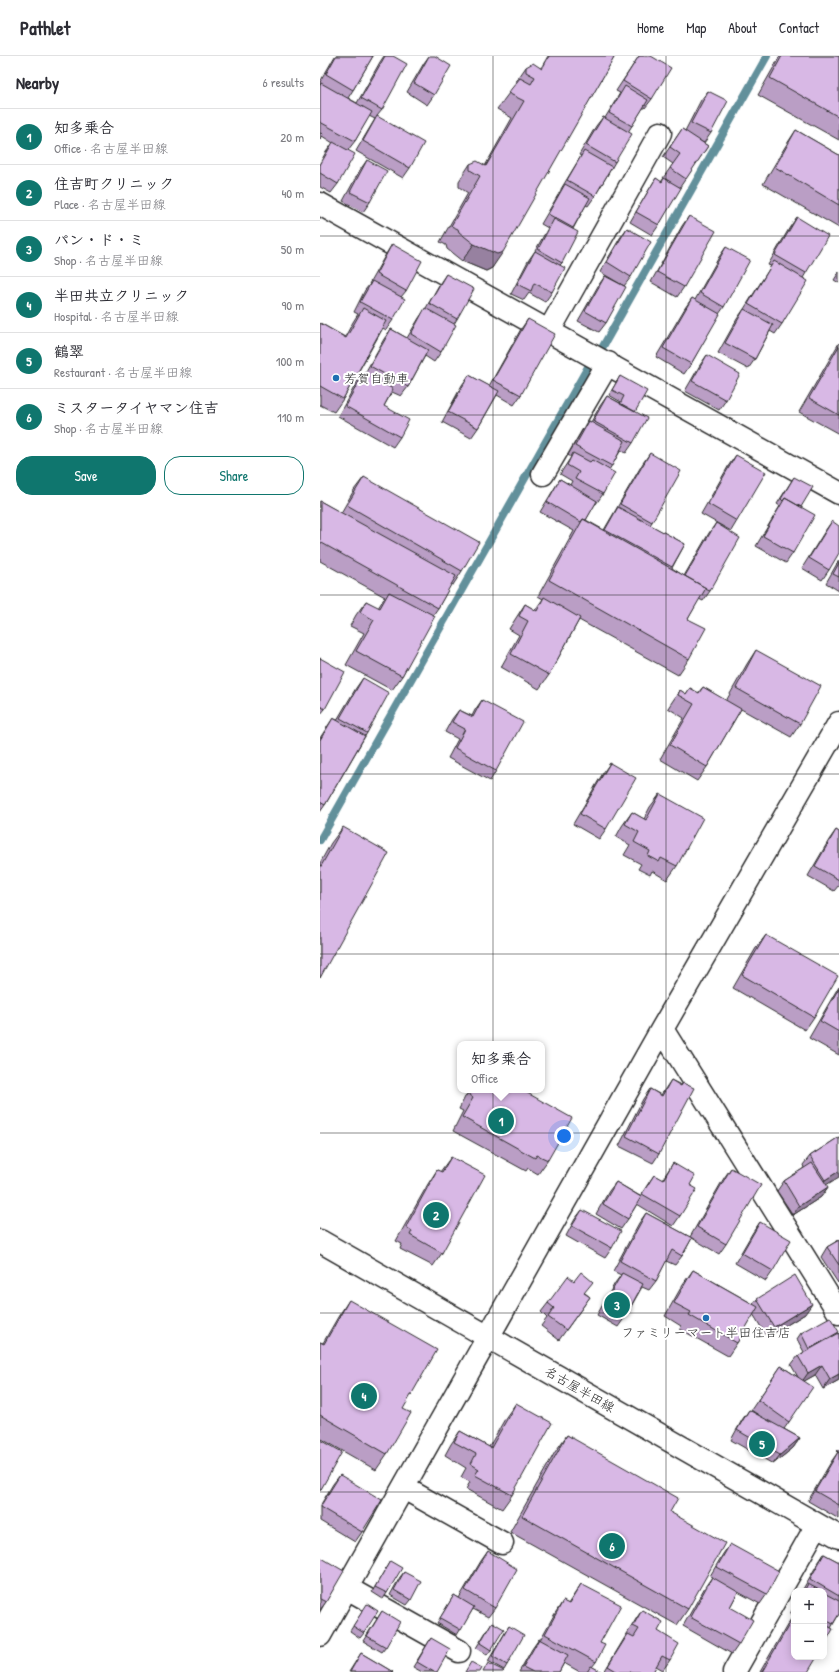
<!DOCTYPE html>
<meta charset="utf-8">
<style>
:root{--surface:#fff;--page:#f7f7f7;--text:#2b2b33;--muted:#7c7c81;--line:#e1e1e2;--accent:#0f766e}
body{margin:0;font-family:"Patrick Hand","Klee One",sans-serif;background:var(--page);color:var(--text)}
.controls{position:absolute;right:12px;bottom:12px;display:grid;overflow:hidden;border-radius:8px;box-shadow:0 2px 10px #0003}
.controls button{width:36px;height:36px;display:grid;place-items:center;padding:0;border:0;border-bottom:1px solid var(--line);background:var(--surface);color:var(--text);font:20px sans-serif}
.you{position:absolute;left:244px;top:1080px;width:14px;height:14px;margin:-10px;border:3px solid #fff;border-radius:50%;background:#1a73e8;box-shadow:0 0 0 6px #1a73e833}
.badge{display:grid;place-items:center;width:26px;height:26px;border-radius:50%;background:var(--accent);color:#fff;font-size:13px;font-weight:700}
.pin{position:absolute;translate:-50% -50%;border:2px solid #fff;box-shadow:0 1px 4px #0006}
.popup{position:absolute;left:137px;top:985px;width:88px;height:52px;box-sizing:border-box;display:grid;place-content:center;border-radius:8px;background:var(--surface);filter:drop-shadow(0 1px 3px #0005);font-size:13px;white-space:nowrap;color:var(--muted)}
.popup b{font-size:15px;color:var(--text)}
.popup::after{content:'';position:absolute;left:50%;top:100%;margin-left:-8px;border:8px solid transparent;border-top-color:var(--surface)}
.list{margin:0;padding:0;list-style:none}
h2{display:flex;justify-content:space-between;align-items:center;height:52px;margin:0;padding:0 16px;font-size:17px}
h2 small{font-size:13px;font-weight:400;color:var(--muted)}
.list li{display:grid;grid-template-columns:26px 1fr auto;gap:12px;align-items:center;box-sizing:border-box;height:56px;padding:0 16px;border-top:1px solid var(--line)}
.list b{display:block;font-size:15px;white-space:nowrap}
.list p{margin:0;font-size:13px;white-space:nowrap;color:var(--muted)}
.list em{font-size:13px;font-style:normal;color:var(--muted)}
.actions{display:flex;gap:8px;padding:12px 16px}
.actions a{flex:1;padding:9px 0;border:1px solid var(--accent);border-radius:16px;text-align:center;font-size:14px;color:var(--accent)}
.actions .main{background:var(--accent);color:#fff}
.map{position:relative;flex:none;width:519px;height:1616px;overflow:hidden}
header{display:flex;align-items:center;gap:24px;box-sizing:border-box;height:56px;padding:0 20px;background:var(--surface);border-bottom:1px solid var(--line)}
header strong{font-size:19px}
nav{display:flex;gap:22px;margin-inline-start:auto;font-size:14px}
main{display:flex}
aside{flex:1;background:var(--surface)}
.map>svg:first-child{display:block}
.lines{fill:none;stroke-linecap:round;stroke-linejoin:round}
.stream{stroke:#62909b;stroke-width:8}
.minor-casing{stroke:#2b2b2b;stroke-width:25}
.major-casing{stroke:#2b2b2b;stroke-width:25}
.minor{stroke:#fff;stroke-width:22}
.major{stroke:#fff;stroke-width:22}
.wall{fill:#ba9ec5;stroke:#2b2b2b}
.shaded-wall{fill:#9781a0;stroke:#2b2b2b}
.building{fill:#d8b8e5;stroke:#2b2b2b}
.grid{fill:none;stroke:#2b2b2b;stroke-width:1;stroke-opacity:0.55}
.poi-dot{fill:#1f6fb2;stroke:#fff;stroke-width:1.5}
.labels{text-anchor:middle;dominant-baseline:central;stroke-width:4;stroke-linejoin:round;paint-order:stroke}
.poi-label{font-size:13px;fill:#2b2b2b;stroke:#fff;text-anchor:start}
.street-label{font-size:13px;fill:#2b2b2b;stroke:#fff}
</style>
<header>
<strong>Pathlet</strong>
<nav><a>Home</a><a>Map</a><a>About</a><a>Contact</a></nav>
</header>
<main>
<aside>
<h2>Nearby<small>6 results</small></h2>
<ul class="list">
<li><span class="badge">1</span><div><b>知多乗合</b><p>Office · 名古屋半田線</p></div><em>20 m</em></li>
<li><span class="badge">2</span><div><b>住吉町クリニック</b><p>Place · 名古屋半田線</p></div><em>40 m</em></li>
<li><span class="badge">3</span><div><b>パン・ド・ミ</b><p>Shop · 名古屋半田線</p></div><em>50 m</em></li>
<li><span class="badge">4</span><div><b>半田共立クリニック</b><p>Hospital · 名古屋半田線</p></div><em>90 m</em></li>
<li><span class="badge">5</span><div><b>鶴翠</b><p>Restaurant · 名古屋半田線</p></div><em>100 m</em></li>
<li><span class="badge">6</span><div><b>ミスタータイヤマン住吉</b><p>Shop · 名古屋半田線</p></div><em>110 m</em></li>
</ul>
<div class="actions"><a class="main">Save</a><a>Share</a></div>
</aside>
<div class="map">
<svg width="519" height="1616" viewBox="0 0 519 1616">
<rect width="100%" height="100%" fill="#fff"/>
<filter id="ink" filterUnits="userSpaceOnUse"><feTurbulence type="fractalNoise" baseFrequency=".025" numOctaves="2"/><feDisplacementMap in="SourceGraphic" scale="8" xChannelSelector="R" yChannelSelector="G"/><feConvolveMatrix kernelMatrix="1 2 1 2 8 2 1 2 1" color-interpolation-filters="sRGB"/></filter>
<g filter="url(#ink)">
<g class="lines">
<path class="stream" d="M282 292 447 0
M0 784 268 311"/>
<defs>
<path id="minor" d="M0 148 519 437
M229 275 340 77
M223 418 288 307
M342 973 519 1257
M84 1432 182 1487
M27 1532 139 1595
M0 1579 342 973 519 667
M414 1616 497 1469"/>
<path id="major" d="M0 1185 519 1481"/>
</defs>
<use href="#minor" class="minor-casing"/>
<use href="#major" class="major-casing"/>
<use href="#minor" class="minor"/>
<use href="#major" class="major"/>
</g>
<path class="wall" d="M15 0H53L33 34 28 42 37 47 60 6 64 0H73L62 54 57 60 90 112 83 122 36 95 55 63 49 60 35 85 28 94 18 128 11 137 0 131V107L6 96 13 87 2 80 0 83V26Z
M109 0 114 39 107 49 87 36 104 7Z
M228 0H295L172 212 166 215 142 205 127 193 126 189 120 186 148 137 139 131V125L150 108 165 110 192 62 177 53 195 29V27L206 11 221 12Z
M319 0H331L332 43 325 52H323L308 76 295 106 275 140 268 150 266 149 253 173 242 207 240 209 232 236 225 246 209 237 204 244 191 238 208 205 215 195 228 172 221 168 241 134V133L261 100 259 99 276 70 283 61 285 62 300 37 296 35Z
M460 0H519V84L438 39Z
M388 35 391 77 384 87 380 85 388 90 360 131 339 169 332 179 310 166 330 132 336 122 341 126 344 122H343L353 108 343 101 362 73 365 75 381 44Z
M476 74 519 99V172L443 128 465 91Z
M47 104 50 146 43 156 23 145 40 114Z
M369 160 364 231 357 241 331 226 362 170Z
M477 161 486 217 483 222 462 268 455 278 450 275 435 303 428 313 398 297 417 263 424 253 451 210 448 209 470 171Z
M307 172 311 221 304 230 286 267 279 276 258 265 278 230 285 220 304 230 280 216 300 182Z
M72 188 86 235 81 241 73 264 66 274 63 272 23 343 14 356 0 349V267L25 281 33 266 38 258 34 256 45 234 50 228H49L66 198Z
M406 191 404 251 399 258 371 308 364 318 336 301 365 252 372 242 375 244 399 201Z
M519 216V227L514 224Z
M126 218 137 263 134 268 121 296 114 306 105 300 88 331 81 340 72 336 64 350 80 381 73 391 18 360 37 326 44 317H45L64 283 71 273 87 282 99 262 106 252 120 227Z
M208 263 201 339 194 349 177 339 158 372 151 382 122 366 142 329 149 319 169 330 201 273Z
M519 287V378L479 356Z
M387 299 406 344 399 354 365 335 380 309Z
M300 320 315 356 313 387 306 397 301 394 289 414 283 438 276 448H275L266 464 284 474 323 407 330 397 332 466 330 469 365 488 352 512 364 520 389 477 396 467 390 535 383 545 379 543 368 563 369 603 358 619 259 564 229 619 219 633 181 611 199 579 189 573 196 562 205 548 215 554 223 543 218 540 254 475 220 456 234 433 240 423 250 429 252 425 240 418 251 401 248 399 262 375 269 365 271 366 280 350 287 340 300 347 301 346 289 339Z
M416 399 417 465 411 475 381 458 409 409Z
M44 421 142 515 133 529 131 528 118 552 113 559 82 620 72 634 26 609 44 577 30 570 36 559 46 545 58 552 65 541 0 505V445L21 457 34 434Z
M474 421 473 497 466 507 436 490 460 450 457 448Z
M512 465 509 514 502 524 482 512 505 475Z
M519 504V535L506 527Z
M436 594 480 668 471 681 421 653 387 711 377 725 340 703 364 662 348 652 360 634 366 638 370 632 378 637 383 631 406 645 427 608Z
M0 602 5 653 0 659Z
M43 622 47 677 5 749 0 756V682L13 662 17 664 36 632Z
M162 644 176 715 170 725 128 702 138 683 125 676 132 663 139 654 152 660 155 654Z
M290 707 286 773 279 783 253 768 283 717Z
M340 738 357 810 347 824 332 815 330 819 318 813 321 808 304 799 310 789 296 781 302 770 312 756 324 763 330 751Z
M23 771 0 922V807L11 787Z
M516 774 519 776V829L514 835 488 820 509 784Z
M446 879 494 961 485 974 413 932 436 892Z
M519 930V999L489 982Z
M351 1024 361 1029 363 1027 339 1098 333 1107 299 1090 323 1043 330 1033 341 1039Z
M151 1034H202L228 1104 218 1118 208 1112 206 1115 133 1075 143 1055 139 1053 145 1041Z
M519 1081 506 1129 508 1131 501 1141 473 1159 457 1135 464 1125 484 1112 483 1109 490 1100Z
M131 1101 122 1197 113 1210 80 1193 82 1188 76 1185 108 1128 117 1114 120 1116Z
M353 1107 370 1129 360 1160 353 1170 317 1148 308 1163 301 1173 276 1158 289 1135 296 1126 320 1140 334 1119 342 1124Z
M411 1112 406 1188 399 1198 372 1182 362 1200 355 1209 346 1205 336 1225 329 1234 322 1231 305 1261 298 1271 277 1259 295 1227 301 1219 293 1215 319 1167 326 1157 370 1181 404 1122Z
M262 1154 292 1192 285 1202 246 1180 255 1163Z
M440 1166 453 1215 446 1225 415 1207 433 1176Z
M519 1184V1226L518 1227 501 1201 507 1191Z
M373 1214 433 1248 437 1243 485 1258 447 1281 433 1258 417 1287 408 1300 360 1273 361 1270 345 1260 363 1228Z
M265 1237 270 1241 239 1284 221 1270 227 1262 221 1256 228 1247Z
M29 1244 83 1353 67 1398 56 1414 0 1382V1286L3 1287 18 1261Z
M481 1277H519V1324L503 1333 495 1319 484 1325 469 1366 464 1373 480 1382 473 1392 453 1408 411 1384 422 1364 429 1354 440 1360 431 1354 461 1310 478 1321 471 1309 478 1300 484 1296 477 1283Z
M196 1347 192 1439 182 1453 146 1433 150 1426 141 1421 146 1412 125 1399 131 1388 140 1375 169 1391 186 1361Z
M247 1379 350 1456 368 1553 357 1569 190 1476 235 1396Z
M519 1393V1463L488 1445 511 1406 518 1396 517 1395Z
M20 1419 42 1476 35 1486 0 1465V1450L13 1428Z
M410 1488 447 1538 440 1548 418 1536 410 1551 419 1588 412 1598 363 1570 385 1531 392 1521 390 1520 403 1498Z
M168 1495 175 1552 168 1561 153 1553 137 1579 117 1567 134 1539 139 1542 161 1505Z
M504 1498 519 1506V1558L511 1572 504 1589V1535H483L484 1534 483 1533 498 1507Z
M0 1501 6 1546 0 1554Z
M70 1505 67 1537 63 1543 52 1536Z
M84 1516 91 1544 87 1549 70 1539 80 1521Z
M261 1528 280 1587 276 1606 272 1611 282 1616H260L244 1607 239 1616H199L212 1593 219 1583 220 1584 234 1559 243 1545 248 1548Z
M474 1551V1601L488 1616H440L469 1566 474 1559 470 1558Z
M44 1553V1577L40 1582 30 1575Z
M322 1554 338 1575 350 1604 343 1614 336 1610 333 1616H284L316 1563Z
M62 1555 66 1591 62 1596 43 1585Z
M172 1566 171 1594 167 1599 156 1592Z
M189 1570 187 1609 184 1614 168 1605Z
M111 1582 117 1616H102L93 1611Z
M41 1597 73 1616H29Z"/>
<path class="shaded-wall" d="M154 188 183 196 172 212 166 215 142 205Z
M519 1115V1121L498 1134 505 1124Z
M508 1131 501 1141 473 1159 479 1150Z
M492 1248 485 1258 447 1281 454 1271Z
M502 1309 495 1319 481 1327 488 1317Z
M519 1318V1324L503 1333 510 1323Z
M480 1382 473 1392 453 1408 460 1399Z"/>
<path class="building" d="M16 0H53L33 34 6 18Z
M65 0H73L87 8 62 54 41 42Z
M109 0H115L131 10 114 39 94 27Z
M229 0H295L183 196 177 198 154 188 139 176 138 173 131 170 160 120 150 114V108L157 105 166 110 204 45 188 37 200 22 211 28 215 21 206 16V11L213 7 222 13Z
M319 0H331L351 12 332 43 303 25Z
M462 0H519V61L450 22Z
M1 27 52 56 35 85 0 66V30Z
M305 30 328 44 312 70 289 57Z
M388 35 408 45 391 77 371 67Z
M57 60 104 87 90 112 43 85Z
M283 61 312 78 295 106 266 89Z
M362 73 388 90 366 123 350 112 360 98 350 91Z
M476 74 519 99V149L455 111Z
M0 77 3 78 0 83Z
M13 86 35 98 18 128 0 117V109Z
M264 95 292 111 275 140 247 124Z
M47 104 67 115 50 146 30 136Z
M336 122 342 126 344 122 361 132 339 169 316 156Z
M245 128 270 142 253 172 228 158Z
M369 160 396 175 364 231 337 216Z
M477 161 508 180 486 217 455 199Z
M234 163 258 176 242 207 218 193Z
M307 172 331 186 311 221 287 206Z
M72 188 102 205 86 235 56 218Z
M406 191 430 204 404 251 380 237Z
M215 195 245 212 232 236 214 227 211 235 197 228Z
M454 205 488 225 462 268 428 248Z
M126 218 154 233 137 263 109 247Z
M285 220 306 231 286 267 265 255Z
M52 225 85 243 73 264 40 246Z
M372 242 400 258 371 308 343 292Z
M43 252 66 265 23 343 0 330V267L26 282Z
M105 252 136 269 121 296 91 278Z
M424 253 453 269 435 303 405 287Z
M208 263 235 278 201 339 173 324Z
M71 273 108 294 88 331 50 310Z
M519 290V359L489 342Z
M387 299 420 318 406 344 372 325Z
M44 317 73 333 64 350 89 364 80 381 25 350Z
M149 319 179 335 158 372 128 356Z
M300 320 327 335 315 356 300 348 304 340 292 334Z
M287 340 327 362 313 387 273 365Z
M269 365 305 385 292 410 255 390Z
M253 397 270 406 272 404 295 417 283 438 255 423 259 416 247 409Z
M330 397 361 415 332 466 300 448Z
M416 399 446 416 417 465 388 448Z
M44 421 159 486 142 515 27 449Z
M474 421 493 431 481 451 465 442 463 445 461 443Z
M240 423 277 445 266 464 263 463 261 466 227 446Z
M465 442 495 459 473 497 443 480Z
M0 445 136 520 118 552 0 486Z
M298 451 365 488 352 511 285 474Z
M263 463 386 532 368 563 386 572 369 603 229 524Z
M512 465 519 470V497L509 514 489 502Z
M396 467 420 482 390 535 385 533 386 532 365 520Z
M519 507V521L513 518Z
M69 536 115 560 82 620 36 595 54 564 40 556 46 545 60 552Z
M224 541 260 562 229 619 191 598 208 565 199 560 205 548 217 555Z
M436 594 501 630 480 668 416 632Z
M0 602 25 616 5 653 0 650Z
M43 622 69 637 47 677 20 662Z
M383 631 421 653 387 711 350 689 374 648 358 639 360 634 366 638 370 632 379 637Z
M162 644 203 666 176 715 135 692 145 673 132 666 139 654 153 661Z
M13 662 45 680 5 749 0 746V684Z
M290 707 316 722 286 773 260 758Z
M340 738 383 762 357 810 341 802 339 806 328 800 330 795 314 786 319 776 305 768 312 756 326 764Z
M23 771 69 797 0 922V812Z
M516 774 519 776V824L495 810Z
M446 879 518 920 494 961 422 919Z
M519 932V976L500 965Z
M351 1024 361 1030 363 1027 374 1032 339 1098 306 1080 330 1033 342 1040Z
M151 1034H202L252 1062 228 1104 217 1099 215 1102 142 1061 153 1042 149 1039Z
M519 1081V1115L505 1124 490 1100Z
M131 1101 165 1119 122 1197 90 1179 92 1175 86 1171 117 1114 122 1116Z
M353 1107 375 1120 370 1129 377 1133 360 1160 322 1138 334 1119 343 1124Z
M492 1107 508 1131 479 1150 464 1125Z
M411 1112 441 1129 406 1188 377 1171Z
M296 1126 321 1141 308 1163 283 1148Z
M262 1154 301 1175 292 1192 252 1170Z
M326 1157 372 1182 362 1200 352 1194 336 1225 300 1205Z
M440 1166 471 1184 453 1215 422 1197Z
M519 1184V1209L507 1191Z
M373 1214 438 1251 417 1287 369 1259 371 1256 354 1247Z
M261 1216 273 1226 264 1237 270 1241 246 1274 228 1261 234 1252 228 1247 248 1220 254 1225Z
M302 1217 323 1228 305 1261 284 1249Z
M475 1219 492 1248 454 1271 437 1243Z
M29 1244 117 1294 83 1353 91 1357 67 1398 0 1359V1286L4 1288Z
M510 1261 519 1276 489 1293 481 1277Z
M519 1277V1318L510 1323 502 1309 488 1317 478 1300Z
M461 1310 493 1331 469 1366 438 1344Z
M196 1347 232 1367 192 1439 155 1419 159 1413 151 1408 156 1398 134 1386 140 1375 171 1392Z
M429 1354 480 1382 460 1399 417 1374Z
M247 1379 358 1442 350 1456 405 1487 368 1553 202 1460Z
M1 1384 22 1396 0 1435V1386Z
M518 1396 519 1397V1449L495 1435Z
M20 1419 62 1444 42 1476 0 1451Z
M410 1488 459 1515 447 1538 397 1511Z
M168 1495 197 1513 175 1552 145 1534Z
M504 1498 519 1506V1540L490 1523Z
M0 1501 24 1515 6 1546 0 1543Z
M70 1505 82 1512 67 1537 55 1531Z
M84 1516 101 1525 91 1544 74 1534Z
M392 1521 418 1536 410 1551 433 1564 419 1588 370 1561Z
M261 1528 301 1549 280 1587 285 1589 276 1606 225 1578 243 1545 249 1548Z
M488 1528 501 1535H484Z
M504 1537 519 1545V1558L513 1568 504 1563Z
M134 1539 154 1551 141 1574 120 1562Z
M47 1548 58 1555 44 1577 33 1570Z
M322 1554 343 1566 338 1575 359 1588 350 1604 342 1600 333 1616H298L288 1610 308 1578 314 1581 319 1573 313 1570Z
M62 1555 80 1566 66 1591 47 1580Z
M474 1560V1601H497L488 1616H442Z
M172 1566 184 1573 171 1594 160 1587Z
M504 1568 513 1573 504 1589Z
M189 1570 204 1579 187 1609 172 1600Z
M111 1582 130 1593 117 1616H114L97 1606Z
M219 1583 248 1599 239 1616H213L203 1611Z
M41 1597 73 1616H30Z
M151 1606 162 1612 160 1616H145Z
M168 1607 184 1615 183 1616H163Z
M271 1610 282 1616H267Z
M519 1613V1616H514Z"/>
</g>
<path class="grid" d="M173 0V1616M346 0V1616M0 180H519M0 359H519M0 539H519M0 718H519M0 898H519M0 1077H519M0 1257H519M0 1436H519"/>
<g class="poi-dot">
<circle cx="16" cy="322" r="4"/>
<circle cx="386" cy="1262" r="4"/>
</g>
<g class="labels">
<g class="poi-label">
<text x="24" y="322">芳賀自動車</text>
<text x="386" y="1276" text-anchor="middle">ファミリーマート半田住吉店</text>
</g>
<g class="street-label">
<text transform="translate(260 1333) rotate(30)">名古屋半田線</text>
</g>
</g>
</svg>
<div class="controls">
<button>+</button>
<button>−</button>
</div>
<div class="you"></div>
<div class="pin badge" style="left:181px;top:1065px">1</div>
<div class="popup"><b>知多乗合</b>Office</div>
<div class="pin badge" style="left:116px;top:1159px">2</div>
<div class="pin badge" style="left:297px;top:1249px">3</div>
<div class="pin badge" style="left:44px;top:1340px">4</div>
<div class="pin badge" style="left:442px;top:1388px">5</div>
<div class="pin badge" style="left:292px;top:1490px">6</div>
</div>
</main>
